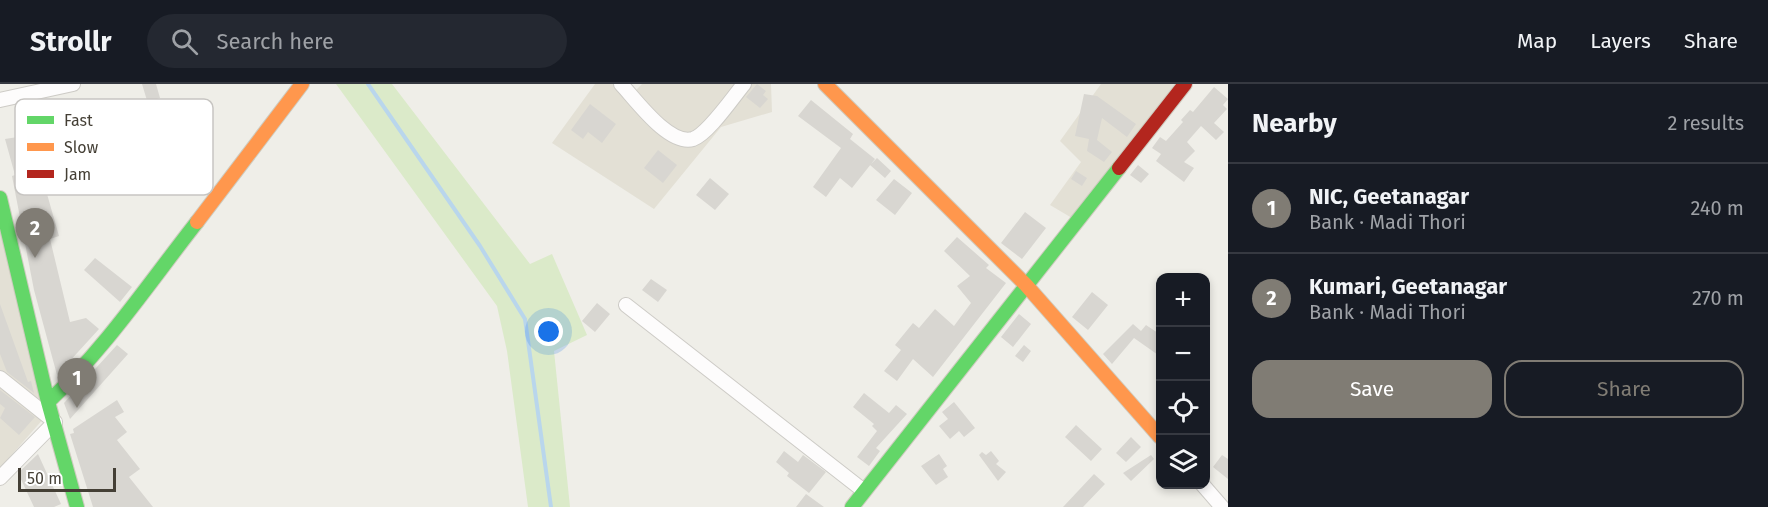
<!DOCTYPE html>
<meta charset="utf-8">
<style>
:root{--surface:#171b24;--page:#242831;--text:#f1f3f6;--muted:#9ea1a6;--line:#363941;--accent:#807c74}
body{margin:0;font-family:"Fira Sans",sans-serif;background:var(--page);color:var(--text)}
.controls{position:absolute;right:18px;bottom:18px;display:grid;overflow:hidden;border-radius:12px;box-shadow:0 3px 9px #0003}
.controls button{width:54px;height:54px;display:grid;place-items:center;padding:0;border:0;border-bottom:2px solid var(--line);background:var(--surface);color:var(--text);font:30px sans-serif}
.scale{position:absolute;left:18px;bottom:15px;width:98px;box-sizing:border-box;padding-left:6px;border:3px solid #443f35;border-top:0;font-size:16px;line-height:21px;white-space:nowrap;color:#443f35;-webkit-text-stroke:4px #fff;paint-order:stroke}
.you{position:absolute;left:549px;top:248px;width:21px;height:21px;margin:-15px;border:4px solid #fff;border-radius:50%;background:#1a73e8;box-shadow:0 0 0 9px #1a73e833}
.badge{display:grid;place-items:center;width:39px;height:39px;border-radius:50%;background:var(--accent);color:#fff;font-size:20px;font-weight:700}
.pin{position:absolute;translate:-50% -50px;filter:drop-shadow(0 2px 3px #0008)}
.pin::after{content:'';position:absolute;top:32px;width:21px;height:18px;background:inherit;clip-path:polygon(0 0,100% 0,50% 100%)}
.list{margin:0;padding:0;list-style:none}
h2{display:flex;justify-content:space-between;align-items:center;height:78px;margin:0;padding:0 24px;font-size:26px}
h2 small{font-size:20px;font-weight:400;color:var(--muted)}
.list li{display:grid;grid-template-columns:39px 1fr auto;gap:18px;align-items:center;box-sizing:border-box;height:90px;padding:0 24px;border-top:2px solid var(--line)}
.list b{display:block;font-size:22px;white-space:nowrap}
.list p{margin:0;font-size:20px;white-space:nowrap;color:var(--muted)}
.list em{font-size:20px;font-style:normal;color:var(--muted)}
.actions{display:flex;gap:12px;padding:18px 24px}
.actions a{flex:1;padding:14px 0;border:2px solid var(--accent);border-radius:18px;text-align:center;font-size:21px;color:var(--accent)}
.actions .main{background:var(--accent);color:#fff}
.icon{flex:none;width:33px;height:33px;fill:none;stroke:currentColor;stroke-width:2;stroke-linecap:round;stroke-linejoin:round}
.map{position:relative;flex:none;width:1228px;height:423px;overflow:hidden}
header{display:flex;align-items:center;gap:36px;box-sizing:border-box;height:84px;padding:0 30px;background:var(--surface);border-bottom:2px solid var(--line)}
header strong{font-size:28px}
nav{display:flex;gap:33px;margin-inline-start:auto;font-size:21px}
.search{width:420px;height:54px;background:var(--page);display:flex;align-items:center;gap:15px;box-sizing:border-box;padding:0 21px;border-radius:33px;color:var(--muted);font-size:22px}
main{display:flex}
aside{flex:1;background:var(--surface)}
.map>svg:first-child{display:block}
.residential{fill:#e3e0d5}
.green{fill:#dbeac9}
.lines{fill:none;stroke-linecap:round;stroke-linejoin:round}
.stream{stroke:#b9d6ec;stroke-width:4}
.building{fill:#d8d6d1}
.street-casing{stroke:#cdcbc6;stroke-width:16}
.fast-casing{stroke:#cecbbf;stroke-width:16}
.slow-casing{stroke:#cecbbf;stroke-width:16}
.jam-casing{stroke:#cecbbf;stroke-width:16}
.street{stroke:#fdfcfc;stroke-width:14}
.fast{stroke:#63d668;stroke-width:14}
.slow{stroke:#ff974d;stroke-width:14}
.jam{stroke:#b3261e;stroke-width:14}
.key{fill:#fff;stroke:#c7c5c2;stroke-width:1.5}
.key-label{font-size:16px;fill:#443f35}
</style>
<header>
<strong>Strollr</strong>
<div class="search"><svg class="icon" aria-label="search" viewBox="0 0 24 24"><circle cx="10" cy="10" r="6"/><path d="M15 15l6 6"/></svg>Search here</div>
<nav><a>Map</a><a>Layers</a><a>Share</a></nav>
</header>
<main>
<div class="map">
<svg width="1228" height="423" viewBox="0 0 1228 423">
<rect width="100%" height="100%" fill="#efeee8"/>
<path class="residential" d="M595 0H621L631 11 642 0H771L772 28 721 43 654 125 552 59Z
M1101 0H1185L1077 137 1050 121 1081 78 1060 57Z
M0 123 45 333 0 384Z"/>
<path class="green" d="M336 0H392L530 180 552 170 587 251 554 267 570 423H528L507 267 497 222Z"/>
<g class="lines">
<path class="stream" d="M368 0 480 162 525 235 551 423"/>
</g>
<path class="building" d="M142 0H156L160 14 157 15 165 39 155 43Z
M757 0 766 7 763 11 768 15 760 24 746 13Z
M1214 3 1228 15 1223 21 1227 25 1214 39 1224 48 1216 56 1201 42 1187 58 1195 67 1184 78 1194 84 1184 98 1156 77 1161 70 1152 64 1160 53 1166 57 1183 38 1181 36 1190 26 1193 28Z
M1084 10 1097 12 1136 40 1127 53 1102 34 1097 56 1112 68 1104 78 1087 67 1089 55 1075 52Z
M811 16 853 50 850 55 875 75 852 104 840 94 826 113 813 103 841 64 798 32Z
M590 20 616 40 602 59 588 48 583 55 571 46Z
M24 52 28 74 43 71 48 93 62 95 60 105 45 103 59 152 50 155 70 238 86 234 99 245 57 291 34 206 12 92 15 91 5 55Z
M658 66 677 81 663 99 644 84Z
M877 74 891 87 885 94 870 81Z
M1138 81 1149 90 1141 99 1130 91Z
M1076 87 1087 94 1082 102 1071 95Z
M710 94 729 110 715 126 696 111Z
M894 95 912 109 895 131 876 116Z
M1025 128 1046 144 1022 175 1001 159Z
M957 153 989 181 986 184 1006 199 933 293 913 275 897 297 884 287 901 266 895 261 913 239 919 244 935 225 954 242 971 219 957 202 970 192 944 167Z
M95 174 132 203 120 218 84 186Z
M651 195 667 206 658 218 642 206Z
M1092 208 1108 221 1088 246 1072 233Z
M597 219 610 230 595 248 582 237Z
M0 220 28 298 31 297 34 309 7 288 0 270Z
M1019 230 1031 240 1013 263 1001 253Z
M1133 240 1141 247 1146 241 1161 251V273L1134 254 1112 280 1103 270Z
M117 261 128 270 70 335 64 319Z
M1024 261 1031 267 1023 278 1015 272Z
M0 306 35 333 19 351 0 334 5 324 0 320Z
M864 309 889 329 896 321 907 330 876 364 880 367 869 382 857 373 877 347 872 342 874 340 853 323Z
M117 316 124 328 115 333 127 348 117 356 140 385 129 393 153 423H93L70 350 74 349 73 345Z
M954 318 975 344 964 353 959 347 950 355 939 342 948 335 942 328Z
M1076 341 1102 365 1091 377 1065 353Z
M1131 353 1141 363 1126 378 1116 369Z
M784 367 798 378 803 371 826 388 809 409 787 392 789 389 776 378Z
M991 367 999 377 996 380 1006 388 998 397 979 371 982 368 986 371Z
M38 370 61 420 54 423H34L18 389Z
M939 370 947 382 943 385 948 393 936 401 921 382Z
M1151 371 1154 375 1131 397 1123 389Z
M1222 371 1228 375V395L1213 383Z
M1094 390 1105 400 1083 423H1063Z
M806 410 824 423H796Z"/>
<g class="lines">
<defs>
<path id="street" d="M621 0C636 16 669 62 693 55 708 50 733 13 744 0
M0 16 73 0
M626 221 864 407
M0 294 55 338 0 394
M1202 400 1222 423"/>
<path id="fast" d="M0 114 48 318 77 423
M48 318C105 265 149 199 197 138
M852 423 1119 84"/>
<path id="slow" d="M825 0 1026 201 1160 353
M197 138 302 0"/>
<path id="jam" d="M1119 84 1185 0"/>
</defs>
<use href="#street" class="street-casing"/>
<use href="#fast" class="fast-casing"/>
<use href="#slow" class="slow-casing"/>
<use href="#jam" class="jam-casing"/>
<use href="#street" class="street"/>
<use href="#fast" class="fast"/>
<use href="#slow" class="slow"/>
<use href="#jam" class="jam"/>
</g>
<rect x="15" y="15" width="198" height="96" rx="9" class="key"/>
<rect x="27" y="32" width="27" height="8" fill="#63d668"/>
<rect x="27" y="59" width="27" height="8" fill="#ff974d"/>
<rect x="27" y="86" width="27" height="8" fill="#b3261e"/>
<g class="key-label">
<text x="64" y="42">Fast</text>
<text x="64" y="69">Slow</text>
<text x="64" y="96">Jam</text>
</g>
</svg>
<div class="controls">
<button>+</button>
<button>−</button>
<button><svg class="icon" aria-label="locate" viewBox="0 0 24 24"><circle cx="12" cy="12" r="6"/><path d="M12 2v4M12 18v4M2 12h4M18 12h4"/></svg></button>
<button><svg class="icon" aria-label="layers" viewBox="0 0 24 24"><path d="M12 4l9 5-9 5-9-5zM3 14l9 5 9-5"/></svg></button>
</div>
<div class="scale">50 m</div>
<div class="you"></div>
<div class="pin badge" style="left:77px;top:324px">1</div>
<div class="pin badge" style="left:35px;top:174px">2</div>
</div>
<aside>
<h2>Nearby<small>2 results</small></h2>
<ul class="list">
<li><span class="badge">1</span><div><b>NIC, Geetanagar</b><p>Bank · Madi Thori</p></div><em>240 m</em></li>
<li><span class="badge">2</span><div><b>Kumari, Geetanagar</b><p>Bank · Madi Thori</p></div><em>270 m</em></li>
</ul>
<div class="actions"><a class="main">Save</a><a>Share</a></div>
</aside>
</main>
